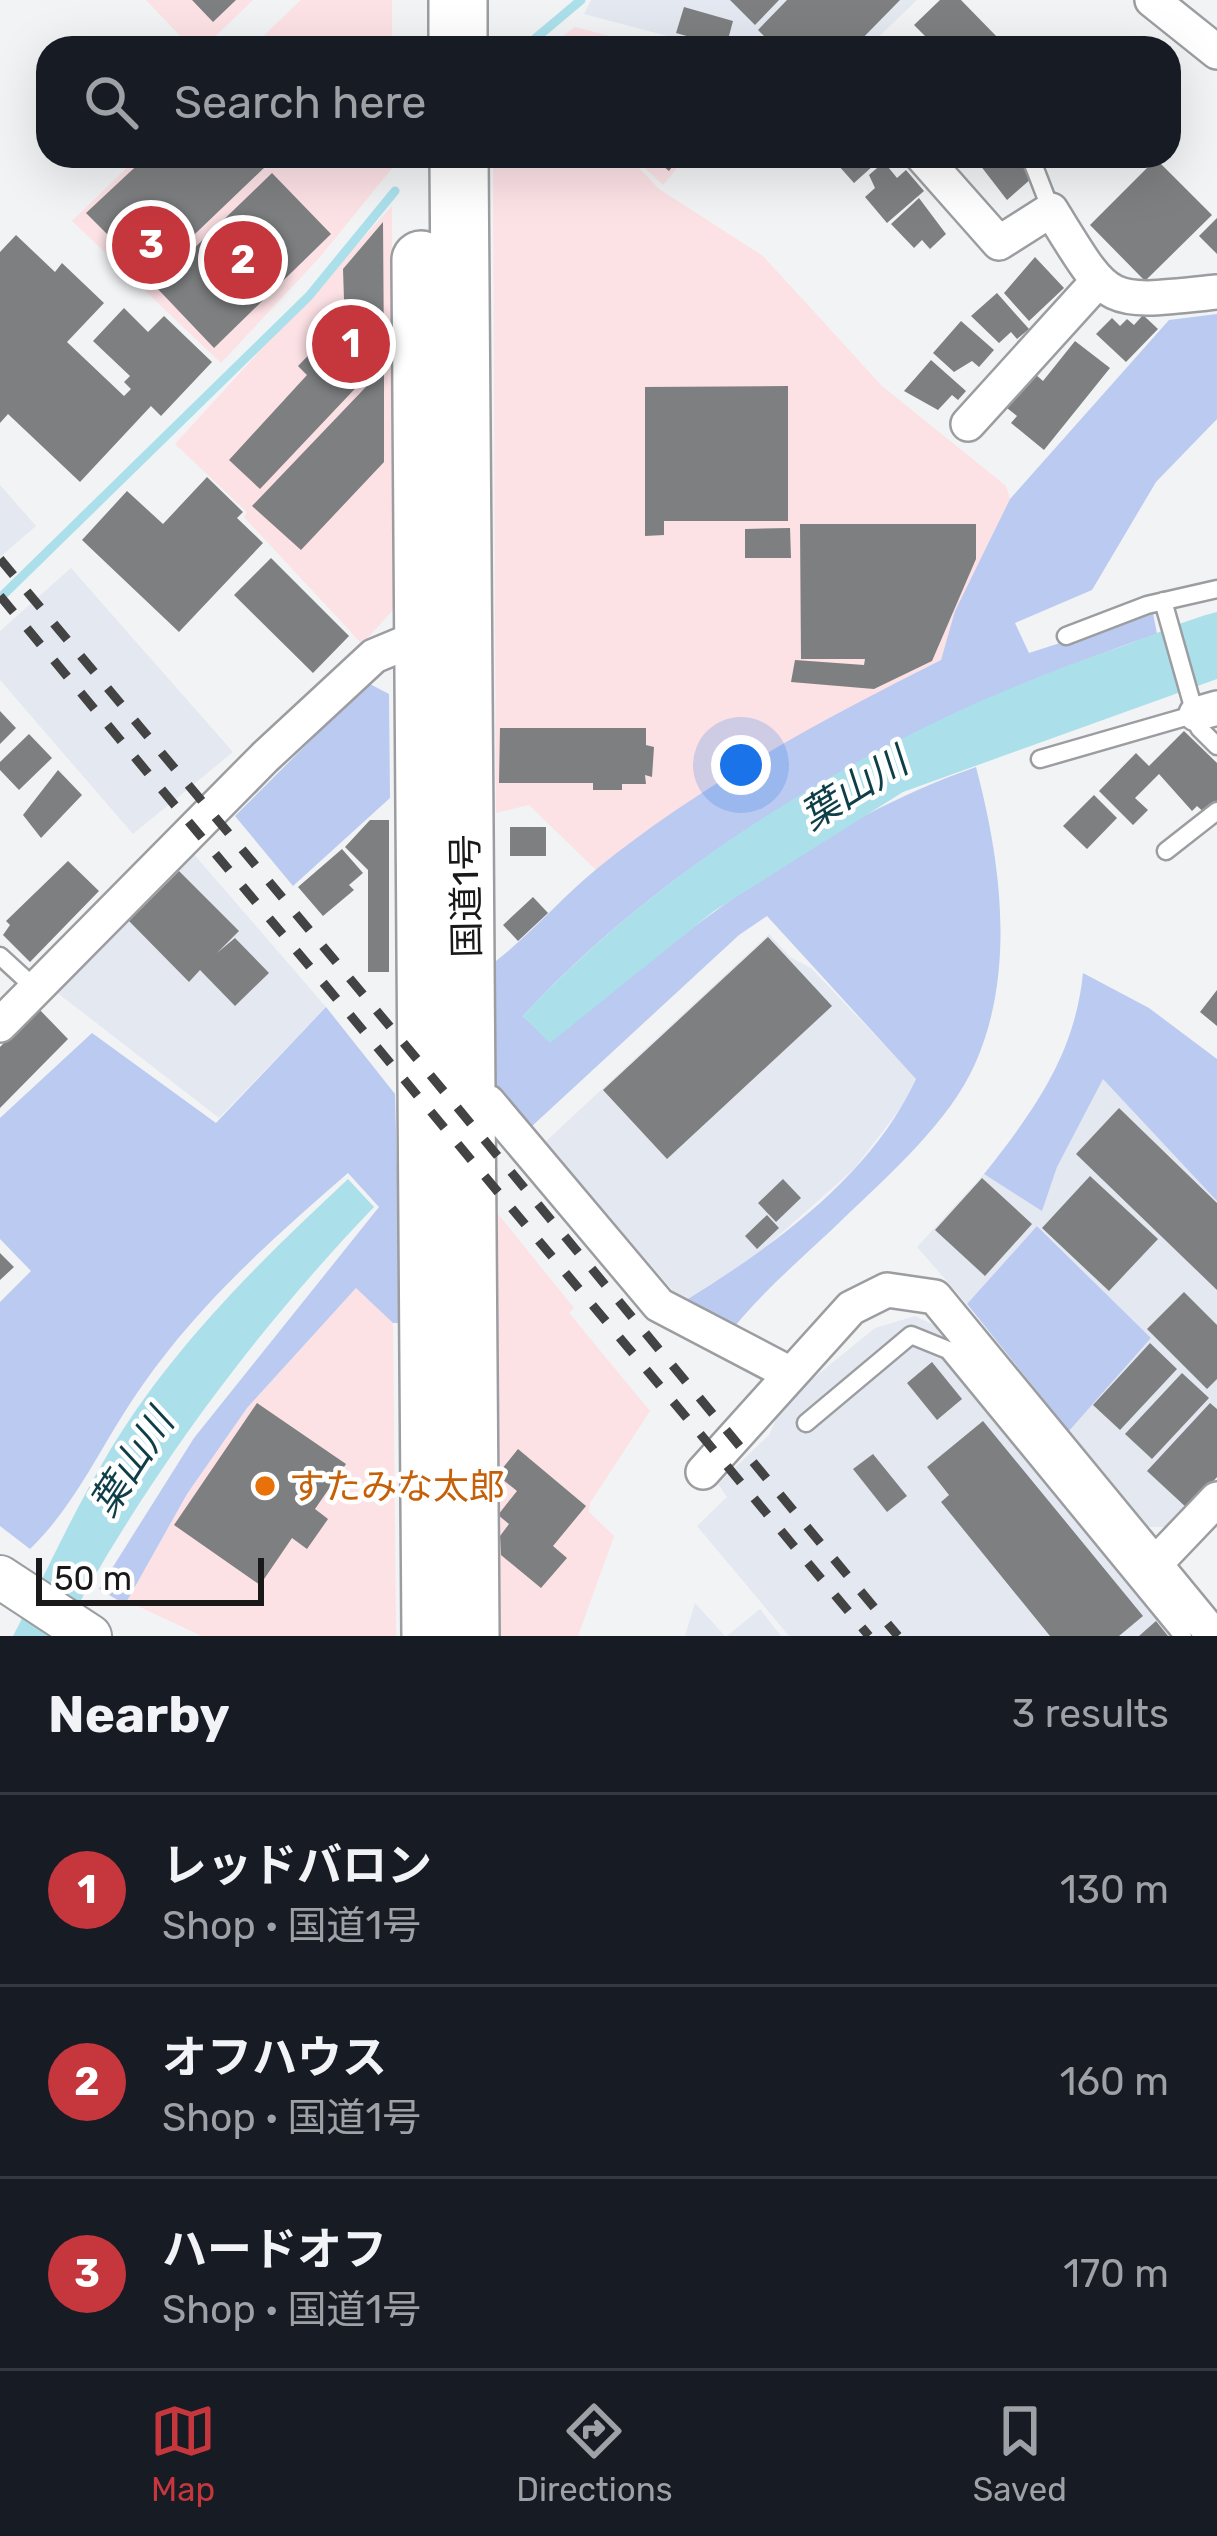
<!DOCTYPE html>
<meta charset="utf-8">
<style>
:root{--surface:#171b24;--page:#20242c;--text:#f1f3f6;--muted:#9ea1a6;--line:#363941;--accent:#c5363d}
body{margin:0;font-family:Rubik,"Noto Sans JP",sans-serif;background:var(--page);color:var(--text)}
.scale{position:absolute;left:36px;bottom:30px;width:228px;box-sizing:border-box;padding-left:12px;border:6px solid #19191a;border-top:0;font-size:33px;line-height:42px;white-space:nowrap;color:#19191a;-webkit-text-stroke:9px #fff;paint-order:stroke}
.you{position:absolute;left:741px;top:765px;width:42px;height:42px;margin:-30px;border:9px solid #fff;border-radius:50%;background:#1a73e8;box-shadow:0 0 0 18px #1a73e833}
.badge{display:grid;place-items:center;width:78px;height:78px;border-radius:50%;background:var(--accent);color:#fff;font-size:39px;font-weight:700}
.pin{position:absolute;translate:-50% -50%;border:6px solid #fff;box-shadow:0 3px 12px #0006}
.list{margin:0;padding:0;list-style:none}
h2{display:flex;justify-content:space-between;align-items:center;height:156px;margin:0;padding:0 48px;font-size:51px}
h2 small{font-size:39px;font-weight:400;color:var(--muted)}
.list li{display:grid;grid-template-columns:78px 1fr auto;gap:36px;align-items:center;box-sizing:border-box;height:192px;padding:0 48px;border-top:3px solid var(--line)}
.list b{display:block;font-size:45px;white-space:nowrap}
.list p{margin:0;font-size:39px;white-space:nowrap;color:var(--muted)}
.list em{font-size:39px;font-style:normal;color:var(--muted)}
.icon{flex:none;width:66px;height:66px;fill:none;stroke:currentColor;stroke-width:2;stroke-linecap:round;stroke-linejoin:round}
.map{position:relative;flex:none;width:1217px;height:1636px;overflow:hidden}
.search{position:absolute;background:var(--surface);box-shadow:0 12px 48px #0002;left:36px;right:36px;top:36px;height:132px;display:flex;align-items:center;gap:30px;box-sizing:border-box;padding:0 42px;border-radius:36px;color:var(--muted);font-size:45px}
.sheet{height:732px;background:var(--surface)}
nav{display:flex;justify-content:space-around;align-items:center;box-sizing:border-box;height:168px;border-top:3px solid var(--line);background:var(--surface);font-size:33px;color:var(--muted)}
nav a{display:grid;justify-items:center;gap:6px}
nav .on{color:var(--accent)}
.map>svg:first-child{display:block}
.commercial{fill:#fce1e5}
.built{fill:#e4e8f1}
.green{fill:#bbcaf0}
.water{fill:#abe0eb}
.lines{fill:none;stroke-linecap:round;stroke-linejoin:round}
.stream{stroke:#abe0eb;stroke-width:9}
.building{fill:#7e7f81}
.service-casing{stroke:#9c9da0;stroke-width:21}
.minor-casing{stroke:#9c9da0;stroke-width:38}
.tertiary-casing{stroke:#9c9da0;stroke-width:46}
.trunk-casing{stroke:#9c9da0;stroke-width:62}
.service{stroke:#fff;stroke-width:16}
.minor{stroke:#fff;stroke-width:33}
.tertiary{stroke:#fff;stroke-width:42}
.trunk{stroke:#fff;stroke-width:57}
.rail{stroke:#434344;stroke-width:9;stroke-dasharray:21 21;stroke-linecap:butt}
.food-dot{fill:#e8710a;stroke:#fff;stroke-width:4.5}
.labels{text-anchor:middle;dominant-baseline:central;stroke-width:9;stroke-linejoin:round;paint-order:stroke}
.street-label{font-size:36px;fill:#19191a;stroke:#fff}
.food-label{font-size:36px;fill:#c56008;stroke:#fff;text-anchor:start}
.water-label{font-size:39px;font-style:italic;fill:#0e3e47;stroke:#fff}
</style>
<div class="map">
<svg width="1217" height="1636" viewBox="0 0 1217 1636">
<rect width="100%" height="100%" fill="#f2f3f5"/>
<path class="commercial" d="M146 0H253L203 48H192Z
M301 0H392V48H251Z
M575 27 656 48H548Z
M139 156H393V167L320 257 221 363 72 221Z
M493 156H628L659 189 763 256 882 386 1006 486 1010 499 955 611 941 660 763 755 596 870 529 805 496 813Z
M632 156H687L663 185Z
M392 206 393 610 362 644 244 517 247 512 175 444Z
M498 1214 574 1308 569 1313 650 1411 590 1503 589 1512 614 1536 578 1636H498Z
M357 1287 393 1323 396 1636H202L127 1601 187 1494 247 1408Z"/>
<path class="built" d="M591 0H917L867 48H713L584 14Z
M0 485 36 526 0 557Z
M71 568 233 752 133 834 0 680V631Z
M191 851 326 1007 219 1118 55 991Z
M769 934 790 957 811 968 916 1078 906 1101 854 1169 759 1253 683 1302 544 1143Z
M1103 1078 1217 1199V1479L1172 1527H1148L1069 1431 1151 1338 1038 1226 967 1304 917 1247 984 1174 1042 1210 1057 1167Z
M915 1316 949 1332 1198 1636H789L697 1526 727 1497 718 1484 769 1435 784 1402 875 1328Z
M695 1603 725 1636H685Z
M760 1609 781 1636H727Z"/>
<path class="green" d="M1217 314V419L1156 482 1092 590 1015 623 1029 653 1153 613 1157 634C925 713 692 834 523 1016L550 1042C681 935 814 823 976 767 1001 861 1016 972 975 1064 949 1122 891 1173 845 1217 808 1253 768 1286 735 1326L683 1302C772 1247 871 1177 916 1079L767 916 739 935 531 1127 496 1085V961C533 932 563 896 599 867 703 783 822 720 941 660L955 611 1010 499 1169 320Z
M368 683 389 694 390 798 293 886 235 816Z
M1083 973 1149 1008 1217 1059V1201L1103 1079 1057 1167 1042 1211 984 1174C1033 1112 1075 1055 1083 973Z
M326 1007 395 1094 401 1323H393L356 1288 247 1408 187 1494 127 1601 121 1602 99 1589 194 1438 379 1207 348 1173C274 1237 201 1302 144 1383 105 1437 78 1503 30 1549L0 1526V1302L31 1271 0 1239V1118L92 1033 216 1123Z
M1037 1226 1151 1338 1069 1431 967 1304Z"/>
<path class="water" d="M1217 612V679L903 792 714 911 550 1043 523 1016C682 846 903 720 1123 646 1155 635 1184 620 1217 612Z
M348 1179 374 1207C252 1334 145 1480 61 1636H13C43 1579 70 1519 102 1464 165 1354 256 1265 348 1179Z"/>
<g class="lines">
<path class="stream" d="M524 48 581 0
M0 598 309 296 395 191"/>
</g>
<path class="building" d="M192 0H236L213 22Z
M730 0H779L755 25Z
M787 0H900L853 48H776L758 30Z
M940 0H961L999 39 990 48H937L914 25Z
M684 7 733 21 726 47 676 33Z
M147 156H254L265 167 150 277 86 213Z
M651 156H680L669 171Z
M830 156H884L854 183Z
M973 156H1014L1032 178 1007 200Z
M1156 159 1212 215 1145 281 1090 225Z
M884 162 897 178 906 170 924 191 887 223 865 197 875 188 869 175Z
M272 173 331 234 214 348 155 286Z
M919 198 946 234 930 249 922 240 914 248 891 224Z
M1217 218V254L1199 236Z
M383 222 384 358 260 489 229 460 307 375 298 366 333 330H345L343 269Z
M16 235 55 272 62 263 104 303 67 342 124 396 131 389 124 382 130 376 93 341 124 308 148 332 164 316 212 362 161 416 151 406 80 482 8 414 0 423V252Z
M1035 257 1064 288 1029 321 1004 293Z
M997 293 1029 329 1017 339 1011 332 999 343 971 316Z
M1143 315 1158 329 1126 362 1096 334 1112 318 1120 326 1127 319 1134 325Z
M961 321 994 350 979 367 972 361 954 372 933 353Z
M1075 341 1110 368 1044 450 1011 423 1017 416 1007 408 1035 374 1043 381Z
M931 360 966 391 958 400 952 395 938 410 904 391Z
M384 368V462L301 550 252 506Z
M788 386V521H664V535L645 536V387Z
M207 477 243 512 237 518 263 543 179 632 82 540 127 491 163 524Z
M800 524H976V559L932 661 874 689 791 682 795 660 864 665 865 659H801Z
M790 528 791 558H745V529Z
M271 558 349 636 313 673 234 595Z
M0 711 16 728 0 744Z
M500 728H646V745L654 747 652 777 645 775 646 784H622V790H593V783H499Z
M1184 731 1217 763V803L1206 814 1197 806 1192 811 1159 774 1135 798 1148 810 1133 825 1099 791 1136 753 1149 766Z
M29 734 52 758 19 790 0 770V762Z
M58 770 82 795 41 838 23 815Z
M1094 795 1117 818 1087 849 1063 826Z
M370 820H389V972H368V870L345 847Z
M510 827H546V856H510Z
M342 849 363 873 349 885 354 890 323 916 298 887Z
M68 861 99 891 30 962 3 935 10 925 6 921Z
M179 871 239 931 217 953 235 938 269 973 235 1006 200 970 189 982 129 921Z
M533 897 548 913 518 941 503 925Z
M768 937 832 1006 667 1159 603 1090Z
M1217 990V1026L1200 1012Z
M38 1008 68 1039 0 1108V1047Z
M1119 1108 1217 1203V1290L1076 1154Z
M1090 1176 1158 1239 1109 1291 1042 1228Z
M982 1178 1032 1224 985 1276 935 1230Z
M783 1179 801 1198 776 1222 758 1203Z
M767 1215 779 1228 757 1249 745 1236Z
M0 1253 14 1267 0 1280Z
M1184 1292 1217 1325V1379L1207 1389 1147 1329Z
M1150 1343 1177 1369 1120 1430 1093 1405Z
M932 1362 962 1399 937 1420 907 1383Z
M1182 1373 1209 1398 1152 1459 1125 1434Z
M257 1403 346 1464 315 1509 328 1519 307 1549 292 1538 260 1585 174 1525Z
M1210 1403 1217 1409V1477L1188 1509 1147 1471Z
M983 1421 1143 1616 1119 1636H1050L941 1502 949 1495 927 1467Z
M518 1449 586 1506 553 1546 567 1558 541 1588 501 1555 500 1536 509 1524 498 1515 517 1491 497 1475Z
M873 1454 907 1496 887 1512 853 1469Z
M1156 1621 1168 1636H1139Z"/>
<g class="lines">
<defs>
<path id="service" d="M1030 156 1051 210
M1163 601 1199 728 1217 746
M1066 636 1147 605 1217 589
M1040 759 1196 714
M1166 851 1217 811
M0 956 36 989
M806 1423 911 1335 948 1350 1183 1636"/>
<path id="minor" d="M1152 0 1217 52
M922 156 999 243 1051 210C1111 307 1103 304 1217 292
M968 424 1096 283
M1196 714 1217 708
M0 1025 265 757 374 656 422 636H438
M468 1097 488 1102 659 1305 787 1372
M703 1472 851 1308 887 1290 935 1297 1214 1636
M1155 1564 1217 1499"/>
<path id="tertiary" d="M0 1577 90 1636"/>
<path id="trunk" d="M458 0V48
M459 156 470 1636
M421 260 431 1636"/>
</defs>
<use href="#service" class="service-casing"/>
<use href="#minor" class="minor-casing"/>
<use href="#tertiary" class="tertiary-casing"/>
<use href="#trunk" class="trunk-casing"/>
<use href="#service" class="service"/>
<use href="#minor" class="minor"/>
<use href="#tertiary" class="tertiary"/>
<use href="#trunk" class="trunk"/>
<path class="rail" d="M0 559 898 1636
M0 596 869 1636"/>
</g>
<circle class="food-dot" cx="265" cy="1486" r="12"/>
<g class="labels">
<g class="street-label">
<text transform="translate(466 896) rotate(-91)">国道1号</text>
</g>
<g class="food-label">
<text x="289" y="1486">すたみな太郎</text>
</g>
<g class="water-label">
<text transform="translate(854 789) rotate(-32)">葉山川</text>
<text transform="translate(132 1463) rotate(-57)">葉山川</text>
</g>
</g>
</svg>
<div class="scale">50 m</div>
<div class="you"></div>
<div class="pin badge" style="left:351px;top:344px">1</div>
<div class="pin badge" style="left:243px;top:260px">2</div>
<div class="pin badge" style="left:151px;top:245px">3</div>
<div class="search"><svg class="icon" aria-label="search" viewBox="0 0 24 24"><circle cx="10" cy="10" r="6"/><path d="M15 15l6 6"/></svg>Search here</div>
</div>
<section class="sheet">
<h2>Nearby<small>3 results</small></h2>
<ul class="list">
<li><span class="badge">1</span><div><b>レッドバロン</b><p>Shop · 国道1号</p></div><em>130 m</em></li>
<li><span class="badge">2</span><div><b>オフハウス</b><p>Shop · 国道1号</p></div><em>160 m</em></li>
<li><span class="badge">3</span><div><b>ハードオフ</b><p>Shop · 国道1号</p></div><em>170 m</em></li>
</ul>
</section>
<nav>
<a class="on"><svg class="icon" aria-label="map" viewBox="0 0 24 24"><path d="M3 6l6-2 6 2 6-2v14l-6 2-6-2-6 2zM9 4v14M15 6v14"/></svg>Map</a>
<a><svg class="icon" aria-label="directions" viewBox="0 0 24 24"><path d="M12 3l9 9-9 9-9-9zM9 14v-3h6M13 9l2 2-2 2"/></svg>Directions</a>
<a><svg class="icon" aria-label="saved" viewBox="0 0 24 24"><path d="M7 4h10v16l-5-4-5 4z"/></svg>Saved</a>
</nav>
